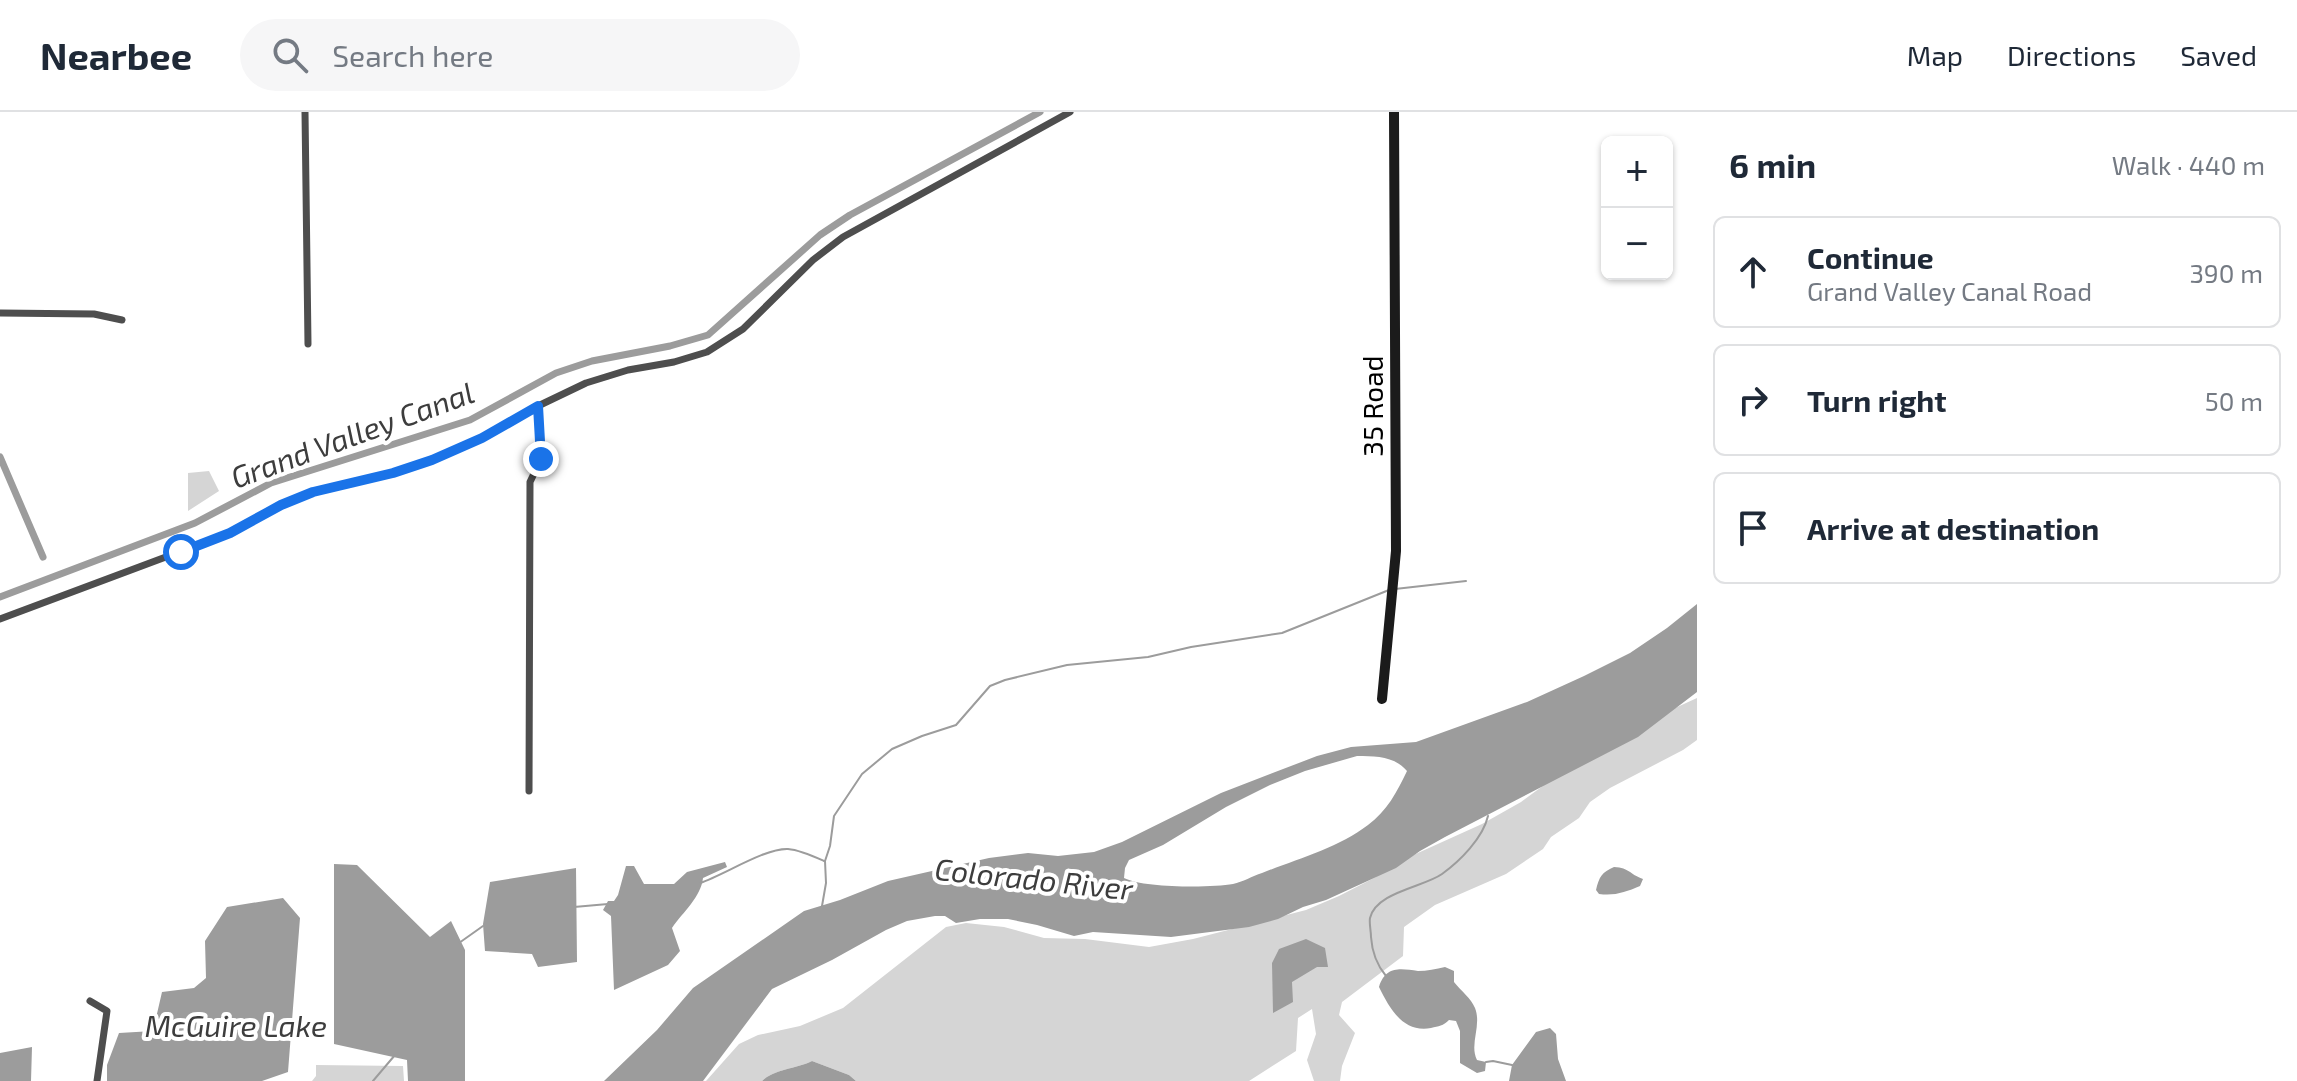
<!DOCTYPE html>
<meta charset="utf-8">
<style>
:root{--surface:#fff;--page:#f6f6f7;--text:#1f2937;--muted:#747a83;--line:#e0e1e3}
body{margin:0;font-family:"Exo 2",sans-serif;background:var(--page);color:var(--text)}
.controls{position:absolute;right:24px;top:24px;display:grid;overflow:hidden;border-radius:12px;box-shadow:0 2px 6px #0004}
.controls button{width:72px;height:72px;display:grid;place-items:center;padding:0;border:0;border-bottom:2px solid var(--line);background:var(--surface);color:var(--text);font:40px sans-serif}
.stop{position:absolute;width:24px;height:24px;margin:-18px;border:6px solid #1a73e8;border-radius:50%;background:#fff}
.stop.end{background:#1a73e8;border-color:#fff;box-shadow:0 2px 8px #0008}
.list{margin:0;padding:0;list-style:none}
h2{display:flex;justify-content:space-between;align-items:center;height:104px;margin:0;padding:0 32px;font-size:34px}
h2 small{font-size:26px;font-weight:400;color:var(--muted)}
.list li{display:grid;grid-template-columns:52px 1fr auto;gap:24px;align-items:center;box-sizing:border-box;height:112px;margin:0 16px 16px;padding:0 16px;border:2px solid var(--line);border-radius:12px}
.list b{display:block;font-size:30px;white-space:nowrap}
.list p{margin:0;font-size:26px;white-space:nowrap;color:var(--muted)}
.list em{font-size:26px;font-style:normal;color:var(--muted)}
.icon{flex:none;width:44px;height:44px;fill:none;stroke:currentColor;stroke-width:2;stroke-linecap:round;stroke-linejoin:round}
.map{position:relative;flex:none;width:1697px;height:969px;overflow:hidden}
header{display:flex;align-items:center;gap:48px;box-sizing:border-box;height:112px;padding:0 40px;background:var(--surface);border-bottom:2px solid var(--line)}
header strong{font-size:38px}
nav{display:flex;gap:44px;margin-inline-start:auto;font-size:28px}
.search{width:560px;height:72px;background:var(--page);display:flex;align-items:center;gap:20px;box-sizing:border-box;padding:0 28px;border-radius:44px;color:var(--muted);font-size:30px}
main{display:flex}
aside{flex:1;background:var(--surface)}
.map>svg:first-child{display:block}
.green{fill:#d5d5d5}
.water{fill:#9c9c9c;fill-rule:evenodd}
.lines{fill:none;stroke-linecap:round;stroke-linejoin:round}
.stream{stroke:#9c9c9c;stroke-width:2}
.canal{stroke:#9c9c9c;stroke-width:7}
.street{stroke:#4e4e4e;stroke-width:7}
.secondary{stroke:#1b1b1b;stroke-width:10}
.route{stroke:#1a73e8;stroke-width:10}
.labels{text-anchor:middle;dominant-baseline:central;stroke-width:8;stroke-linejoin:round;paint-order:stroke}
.street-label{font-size:28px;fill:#000;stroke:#fff}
.water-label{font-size:30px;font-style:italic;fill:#3d3d3d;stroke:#fff}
</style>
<header>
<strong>Nearbee</strong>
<div class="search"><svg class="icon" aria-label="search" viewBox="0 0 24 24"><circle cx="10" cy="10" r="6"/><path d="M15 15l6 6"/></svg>Search here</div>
<nav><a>Map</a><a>Directions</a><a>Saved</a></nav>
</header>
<main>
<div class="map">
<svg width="1697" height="969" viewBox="0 0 1697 969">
<rect width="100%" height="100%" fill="#fff"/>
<path class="green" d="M209 359 219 379 188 399V361Z
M1697 586V628L1683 638 1610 676 1590 690 1579 706 1551 725 1543 737 1506 762 1435 793 1404 815 1403 844 1342 890 1339 903 1355 921 1342 954 1340 969H1314L1307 948 1316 922 1312 897 1298 906 1296 939 1249 969H856L849 963 812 949C796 957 774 957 762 969H706L739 932 758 923 800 914 843 896 946 815 966 811 1004 815 1044 826 1085 827 1149 835 1193 827 1306 798 1339 784 1376 765 1409 745 1482 712 1521 690 1566 657 1651 607Z
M316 953 403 954 404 969H312L316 964Z"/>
<path class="water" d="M1697 492V580L1638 625 1445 725 1420 739 1396 756 1326 788 1303 795 1278 807 1249 815 1171 825 1093 820 1074 824 1037 813 1008 807H980L956 811 945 804H935L907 809 886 818 832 848 772 877 703 969H604L657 918 693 876 804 799 840 788 888 769 989 746 1028 741 1058 744 1094 740 1122 730 1221 681 1317 644 1351 635 1416 630 1527 590 1584 564 1630 541 1667 516ZM1357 644C1376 644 1394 644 1407 659 1397 680 1387 699 1368 713 1338 736 1297 747 1262 761 1252 764 1243 770 1233 772 1211 776 1143 776 1124 766L1125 756 1129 748 1163 733 1226 695 1270 673 1305 659Z
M725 750 727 755 703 766C701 785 683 800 672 816L680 839 668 853 614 878 611 804 603 798 608 789H614L618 783 626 754H634L644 772H674L687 760Z
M334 752 357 753 430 825 451 809 465 838V969H408L407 948 334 932Z
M1614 755C1630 756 1629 762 1643 767L1640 774C1626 780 1615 784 1599 782L1596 778C1599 765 1602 760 1614 755Z
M576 756 577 850 538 855 532 842 485 839 483 812 490 770Z
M283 786 300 806 288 960 262 969H107V953L119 921 153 919 162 880 194 876 206 866 205 829 227 795Z
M1306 827 1325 836 1328 855H1317L1292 870 1293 890 1273 901 1272 851 1279 837Z
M1445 855 1454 859V870C1461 879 1471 886 1475 896 1482 914 1469 932 1477 948L1486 950 1485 959 1477 961 1460 951V919L1456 909 1449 908C1443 914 1439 914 1431 916 1403 921 1390 897 1379 875 1386 853 1401 857 1418 859 1427 859 1436 857 1445 855Z
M1550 916 1556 922 1558 947 1566 969H1509L1512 953 1536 920Z
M32 935 31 969H0V941Z
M812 949 849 963 856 969H762C774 957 796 957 812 949Z"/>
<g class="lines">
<path class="stream" d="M1395 477 1466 469
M700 771C724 763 765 736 788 737 800 738 813 744 824 749
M822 794 826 771 825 749 830 734 834 704 862 662 892 637 922 624 956 613 990 574 1005 568 1067 553 1148 545 1191 535 1282 521 1389 478
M574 795 608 792
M459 831 483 814
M1386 864C1376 852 1372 840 1371 825 1371 819 1369 811 1370 806 1376 780 1424 775 1442 762 1460 749 1483 726 1488 704
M1486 950 1493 949 1512 953
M373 969 395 943"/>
<path class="canal" d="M0 345 43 445
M0 485 195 411 271 371 470 308 556 261 592 249 670 234 708 223 820 123 850 103 1040 0"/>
<path class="street" d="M305 0 308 232
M0 201 94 202 122 208
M0 507 230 421 281 393 313 380 393 361 432 348 482 326 538 294 586 271 628 258 674 250 707 240 743 217 813 148 843 125 1070 0
M529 679 530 370 541 347 538 294
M90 889 107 899 97 969"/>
<path class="secondary" d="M1382 587 1396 439 1394 0"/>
</g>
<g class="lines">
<path class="route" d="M181 440 230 421 281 393 313 380 393 361 432 348 482 326 538 294 541 347"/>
</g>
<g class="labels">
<g class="street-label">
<text transform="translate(1372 294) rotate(-90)">35 Road</text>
</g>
<g class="water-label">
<text transform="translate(352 322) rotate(-20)">Grand Valley Canal</text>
<text transform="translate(1034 766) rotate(6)">Colorado River</text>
<text x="236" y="913">McGuire Lake</text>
</g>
</g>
</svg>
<div class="controls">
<button>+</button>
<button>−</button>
</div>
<div class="stop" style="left:181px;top:440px"></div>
<div class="stop end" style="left:541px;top:347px"></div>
</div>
<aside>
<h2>6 min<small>Walk · 440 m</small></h2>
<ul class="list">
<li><svg class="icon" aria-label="ahead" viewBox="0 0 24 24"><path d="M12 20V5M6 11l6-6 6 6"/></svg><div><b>Continue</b><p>Grand Valley Canal Road</p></div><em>390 m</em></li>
<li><svg class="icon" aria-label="right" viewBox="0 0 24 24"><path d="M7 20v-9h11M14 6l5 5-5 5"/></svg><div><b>Turn right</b></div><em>50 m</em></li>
<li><svg class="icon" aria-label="arrive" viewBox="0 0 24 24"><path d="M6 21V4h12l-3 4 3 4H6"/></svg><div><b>Arrive at destination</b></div></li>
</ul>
</aside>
</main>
